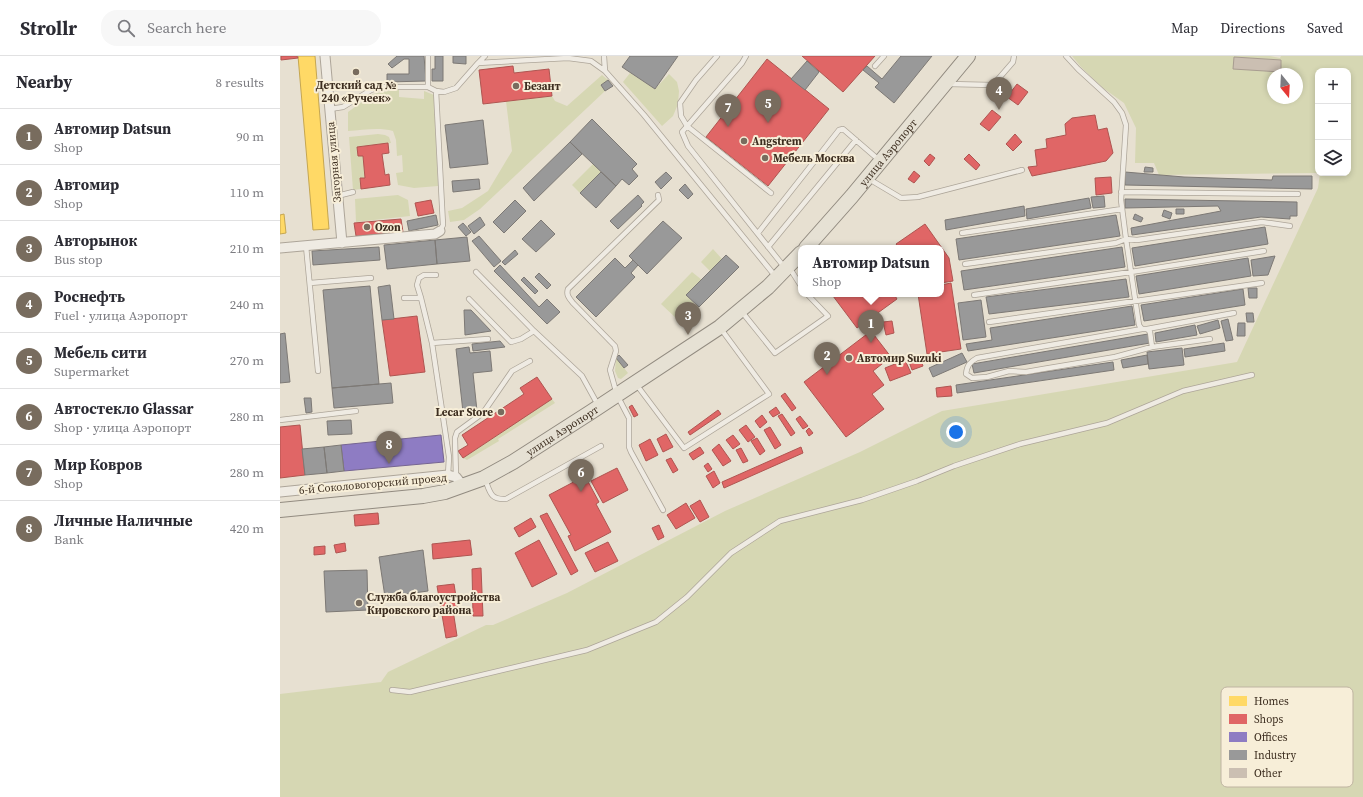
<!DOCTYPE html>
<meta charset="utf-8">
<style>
:root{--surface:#fff;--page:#f7f7f7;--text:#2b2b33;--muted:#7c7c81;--line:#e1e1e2;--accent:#786c5e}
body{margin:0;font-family:"Source Serif 4",serif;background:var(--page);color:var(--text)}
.controls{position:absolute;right:12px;top:12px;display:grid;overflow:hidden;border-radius:8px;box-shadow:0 2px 6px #0003}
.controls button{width:36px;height:36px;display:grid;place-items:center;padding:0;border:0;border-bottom:1px solid var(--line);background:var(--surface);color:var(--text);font:20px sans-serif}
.compass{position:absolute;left:987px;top:12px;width:36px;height:36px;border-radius:50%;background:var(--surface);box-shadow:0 2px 6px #0003;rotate:162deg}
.you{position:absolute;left:676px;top:376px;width:14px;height:14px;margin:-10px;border:3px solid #fff;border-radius:50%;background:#1a73e8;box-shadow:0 0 0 6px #1a73e833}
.badge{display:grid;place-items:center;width:26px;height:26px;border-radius:50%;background:var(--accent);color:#fff;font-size:13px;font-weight:700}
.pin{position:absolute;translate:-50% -33px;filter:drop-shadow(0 1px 2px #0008)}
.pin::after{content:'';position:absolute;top:21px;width:14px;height:12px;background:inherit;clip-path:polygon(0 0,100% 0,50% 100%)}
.popup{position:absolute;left:518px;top:189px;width:146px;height:52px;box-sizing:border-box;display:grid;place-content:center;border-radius:8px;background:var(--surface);filter:drop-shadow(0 1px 3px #0005);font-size:13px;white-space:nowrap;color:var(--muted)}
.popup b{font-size:15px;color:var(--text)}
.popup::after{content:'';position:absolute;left:50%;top:100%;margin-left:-8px;border:8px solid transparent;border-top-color:var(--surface)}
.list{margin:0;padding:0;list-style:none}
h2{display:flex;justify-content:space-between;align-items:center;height:52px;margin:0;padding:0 16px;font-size:17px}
h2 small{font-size:13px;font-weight:400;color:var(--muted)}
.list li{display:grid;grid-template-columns:26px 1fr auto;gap:12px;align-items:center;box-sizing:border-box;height:56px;padding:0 16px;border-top:1px solid var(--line)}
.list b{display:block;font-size:15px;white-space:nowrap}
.list p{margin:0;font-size:13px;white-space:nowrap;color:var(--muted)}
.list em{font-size:13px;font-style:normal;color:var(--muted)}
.icon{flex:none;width:22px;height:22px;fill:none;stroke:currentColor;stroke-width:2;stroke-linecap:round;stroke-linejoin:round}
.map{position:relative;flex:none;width:1083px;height:741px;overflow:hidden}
header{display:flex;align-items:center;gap:24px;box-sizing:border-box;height:56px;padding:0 20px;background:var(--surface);border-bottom:1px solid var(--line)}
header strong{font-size:19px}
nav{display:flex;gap:22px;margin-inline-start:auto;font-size:14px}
.search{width:280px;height:36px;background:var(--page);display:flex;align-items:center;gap:10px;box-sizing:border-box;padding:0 14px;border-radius:16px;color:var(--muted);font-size:15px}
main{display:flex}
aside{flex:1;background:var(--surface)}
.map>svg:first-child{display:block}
.green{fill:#d6d7b3;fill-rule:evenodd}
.homes{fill:#ffd966;stroke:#c5a651}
.shops{fill:#e06666;stroke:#af5551}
.offices{fill:#8e7cc3;stroke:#766592}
.industry{fill:#999;stroke:#7d7975}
.building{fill:#cbbfb2;stroke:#a89c90}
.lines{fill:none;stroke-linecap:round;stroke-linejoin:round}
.lane-casing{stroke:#ada599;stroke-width:6}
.street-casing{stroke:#ada599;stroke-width:11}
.primary-casing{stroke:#928b80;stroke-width:16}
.lane{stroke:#efebe3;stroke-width:4.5}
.street{stroke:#efebe3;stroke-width:9}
.primary{stroke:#e6e1d4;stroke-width:14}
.poi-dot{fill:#786c5e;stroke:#f7eed8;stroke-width:1.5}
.labels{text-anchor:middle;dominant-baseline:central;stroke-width:4;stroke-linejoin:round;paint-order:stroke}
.poi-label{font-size:11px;font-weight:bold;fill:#3d2e20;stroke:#f7eed8;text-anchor:start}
.street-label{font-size:11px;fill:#3d2e20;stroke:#f7eed8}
.key{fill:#f7eed8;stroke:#bfb4a1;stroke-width:1}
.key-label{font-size:11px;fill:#3d2e20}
</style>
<header>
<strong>Strollr</strong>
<div class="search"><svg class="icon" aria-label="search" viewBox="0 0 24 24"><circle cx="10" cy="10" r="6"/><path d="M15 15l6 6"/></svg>Search here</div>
<nav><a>Map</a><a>Directions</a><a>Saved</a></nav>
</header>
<main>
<aside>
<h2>Nearby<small>8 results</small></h2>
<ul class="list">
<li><span class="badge">1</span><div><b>Автомир Datsun</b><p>Shop</p></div><em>90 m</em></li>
<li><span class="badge">2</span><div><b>Автомир</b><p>Shop</p></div><em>110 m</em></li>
<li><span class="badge">3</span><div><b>Авторынок</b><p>Bus stop</p></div><em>210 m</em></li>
<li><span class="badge">4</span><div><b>Роснефть</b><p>Fuel · улица Аэропорт</p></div><em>240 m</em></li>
<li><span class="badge">5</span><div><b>Мебель сити</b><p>Supermarket</p></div><em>270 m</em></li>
<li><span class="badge">6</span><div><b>Автостекло Glassar</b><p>Shop · улица Аэропорт</p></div><em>280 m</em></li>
<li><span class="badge">7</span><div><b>Мир Ковров</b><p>Shop</p></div><em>280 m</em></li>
<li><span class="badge">8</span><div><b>Личные Наличные</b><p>Bank</p></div><em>420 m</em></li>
</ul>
</aside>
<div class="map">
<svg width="1083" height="741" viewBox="0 0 1083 741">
<rect width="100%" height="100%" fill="#e7e0d1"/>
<path class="green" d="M792 0H990L1000 2 1001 0H1083V741H0V638L101 626 108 616 206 569H213L287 537 445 455 580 396 662 355 957 306 1038 132 1040 117 879 119 874 107H855L856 72 844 47 823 32 801 11ZM1038 15H1068V117H1038ZM993 18H1017V42H993Z
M350 17 375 33 389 18 397 26 399 35 398 48 393 60 382 70 343 26Z
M322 19 328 24 321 29 325 35 200 153 184 164 170 166 168 155 182 152 208 135 232 95 226 45 272 40 275 45 287 50Z
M119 33V41L144 43V35L154 39 158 130 134 132 118 129 116 117 123 116 122 99 117 100 116 84 113 75C99 71 83 74 68 75V56L93 38Z
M98 78 105 79 109 81 111 87 77 91 78 100H83L85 122H80L81 133 73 134 69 81Z
M313 108 321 116 300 137 292 129Z
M118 139 128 144 130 160 76 166 75 143Z
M433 193 442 203 430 215 421 206Z
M412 216 422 224 406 239 414 247 397 263 381 248Z
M336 302 348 317 341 323 338 322 335 315Z
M272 343 275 347 218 383 219 385 187 404 183 402Z"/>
<path class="homes" d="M18 0H35L49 173 33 174Z
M4 158 6 177 0 178V159Z"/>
<path class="shops" d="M1 0H17L18 2 1 4Z
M522 0H595L563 36Z
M487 3 549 53 488 130 426 81Z
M233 10 234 17 269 13 272 40 203 48 199 14Z
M737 28 748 36 738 49 727 41Z
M712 54 721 61 709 75 700 68Z
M815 59 818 74 827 72 833 97 826 105 752 120 748 111 757 110 755 94 767 92 766 83 786 79 785 68 792 62Z
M735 78 742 86 733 95 726 88Z
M108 87 109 97 102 98 105 119 109 118 110 129 81 133 80 122H85L83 100H78L77 91Z
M650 98 655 102 649 110 644 105Z
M689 98 700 109 696 114 684 103Z
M634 115 640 120 634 127 628 123Z
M831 121 832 137 816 139 815 122Z
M151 144 154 157 138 160 135 147Z
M121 163 123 176 76 180 74 167Z
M645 168 669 202 673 225 661 227V192H619L616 188Z
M671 227 681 293 647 298 638 238H661V229Z
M556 238H614L617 243 577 272 553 240Z
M137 260 145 316 110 320 102 264Z
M612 265 614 277 606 279 603 266Z
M591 275 611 301 593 315 604 329 592 338 604 353 566 381 524 326Z
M639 299 643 310 632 314 628 303Z
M625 304 631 317 610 325 605 312Z
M257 321 272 343 183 402 178 395 188 389 182 379 244 338 240 332Z
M671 330 672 340 657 341 656 332Z
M505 337 516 352 512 355 501 340Z
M352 349 358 359 354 361 349 351Z
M496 351 500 357 493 361 489 356Z
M438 354 441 358 410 379 408 376Z
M502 358 515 377 511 380 498 360Z
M482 359 487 366 480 372 475 365Z
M520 360 528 370 523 373 516 363Z
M20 369 25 419 0 422V371Z
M466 369 475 381 468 386 459 374Z
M490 371 501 389 495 393 484 374Z
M529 372 533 377 529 380 526 375Z
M386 378 393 391 383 396 377 383Z
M453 379 460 388 453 393 446 384Z
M477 382 485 395 480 399 471 385Z
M370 383 378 399 366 405 359 389Z
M439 388 451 405 443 410 432 394Z
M420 391 424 397 413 404 409 398Z
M521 391 523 397 444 432 442 426Z
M461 392 468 405 463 407 456 394Z
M391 402 398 414 393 417 386 404Z
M428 407 432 413 428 416 424 410Z
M337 412 348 434 323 447 311 425Z
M434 415 440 427 433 432 426 420Z
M305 420 319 446 316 448 331 476 295 495 288 480 291 479 269 439Z
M420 444 429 461 420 466 410 450Z
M406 447 415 462 396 473 387 459Z
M98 457 99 468 75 470 74 459Z
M267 457 298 515 291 519 260 460Z
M251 462 256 471 239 481 234 472Z
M379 469 384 481 378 484 372 472Z
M190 484 192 499 153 503 152 488Z
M259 484 277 518 252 531 235 497Z
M328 486 338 505 315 516 305 497Z
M65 487 66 495 56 497 54 489Z
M45 490V498L34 499V491Z
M201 512 203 560H193L192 513Z
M174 528 178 553 173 554 177 580 166 582 157 530Z"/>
<path class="offices" d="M161 379 164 406 64 415 61 389Z"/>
<path class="industry" d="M117 0H144L146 25 107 26V18H129V3H124L112 12 108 8Z
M155 0H163V25H152V13H155Z
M173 0H186V8L173 7Z
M350 0H398L375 33 342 11Z
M621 0H652L614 47 595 31 599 27 583 14 587 10 602 23Z
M527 5 539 16 525 34 511 23Z
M328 24 333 30 325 35 321 29Z
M312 63 357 108 352 113 358 120 349 129 342 123 336 130 290 86Z
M203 64 208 108 170 112 165 69Z
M290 86 302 98 254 145 243 132Z
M865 111 873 112V116H864Z
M321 116 336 130 316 152 300 137Z
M386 116 392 122 381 133 375 126Z
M845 116 904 121 992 124 993 120H1032V133L845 129Z
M199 123 200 133 173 136 172 125Z
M405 128 413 138 408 143 399 134Z
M358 139 364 146 361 149 362 150 338 173 330 165Z
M824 140 825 151 813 152 811 141Z
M809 142 811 152 747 163 746 153Z
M845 143 1017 146V160H1010V163L981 161 852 179 851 172 941 155 938 150 845 152Z
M235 144 246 155 224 177 213 166Z
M744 150 745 160 666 174 665 164Z
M896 153H904V158H896Z
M884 154 892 157 890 163 882 160Z
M855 158 863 162 861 166 853 163Z
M156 159 158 169 129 175 127 165Z
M836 159 840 180 679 204 676 183Z
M200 161 205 169 194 178 188 170Z
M261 164 275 178 256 196 242 183Z
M383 165 402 182 367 218 349 200Z
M183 167 191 176 186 180 178 171Z
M985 171 988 188 855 210 852 192Z
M199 180 221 205 214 211 192 185Z
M187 181 190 205 157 208 155 184Z
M155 184 157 208 107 213 104 189Z
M99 191 100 204 33 209 32 195Z
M842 191 845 211 684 234 681 215Z
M235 194 238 198 225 209 222 206Z
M446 199 459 211 419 251 406 239Z
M995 200 988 219 973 220 971 204Z
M335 202 345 212 353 204 358 209 351 217 355 221 316 261 296 241Z
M968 202 971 220 859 238 856 220Z
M220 209 259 251 267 243 280 256 267 268 214 215Z
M259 217 271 229 267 233 255 221Z
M244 221 258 235 255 238 241 224Z
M846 223 849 241 709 258 706 241Z
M110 229 114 263 102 264 98 231Z
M90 230 99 328 52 332 43 234Z
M968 232H977V242H969Z
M963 233 965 249 864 265 861 249Z
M701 244 706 281 683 284 678 247Z
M852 250 855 269 688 295 686 288 712 284 710 272Z
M184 254H191L211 275 185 279Z
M966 257H973L974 266H967Z
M948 263 953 284 946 285 941 265Z
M938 264 940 272 920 278 917 270Z
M958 267H965V280H957Z
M915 269 917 279 876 286 875 277Z
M5 277 10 326 0 327V278Z
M868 278 870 287 694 317 692 308Z
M220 285 225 291 193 295 192 288Z
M944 287 945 295 905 301 904 293Z
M189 291 190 297 210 295 212 315 193 317 197 355 183 356 176 293Z
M902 292 904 309 869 313 867 296Z
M682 297 687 306 653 321 649 312Z
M339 299 348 309 344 312 336 302Z
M867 299 868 308 843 312 841 304Z
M833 306 834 314 677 337 676 329Z
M111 327 113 347 54 352 52 332Z
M24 342H31L32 356 26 357Z
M71 364 72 378 48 379 47 365Z
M61 389 64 415 47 417 44 391Z
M44 391 47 417 25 419 22 393Z
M143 494 148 535 105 541 99 501Z
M87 514 88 554 46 556 44 515Z"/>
<path class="building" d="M954 1 1001 4V16L953 13Z"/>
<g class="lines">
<defs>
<path id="lane" d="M148 0V31
M324 0 325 15
M437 0 416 24 400 47 401 60 407 70 491 137
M466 0 462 7 402 76 408 90 505 212
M786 0 798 13 834 46 842 57 846 69 841 144 846 183 859 269 862 273H867L870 276 872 291
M198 7 205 0
M595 10 604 0
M668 28 713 29 733 6 734 0
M156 35 164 36 176 32 198 7 288 2 311 5 325 15 364 59 496 221
M50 53 63 51 91 34 100 31H148L156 35 163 169 160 175
M589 123 621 142 638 141 742 114
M841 136 1018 138
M378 139 379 144 288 233C286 239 289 242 293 247L335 290 336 295 330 314 337 339 349 362V391L351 396 383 454
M57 140 73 136
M478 177 559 74 563 73 599 104
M682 177 842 153
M26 190 38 315
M488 191 576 84
M685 208 836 187 846 183 857 184 982 166 1010 170
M509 211 521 230
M196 216 254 275 302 320 318 349
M30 227 91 222
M694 239 851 216 984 195
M124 242H141L152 287 169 401 168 419
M141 242 137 229 139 222 144 219H156
M189 243 231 286 241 283 254 275
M462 256 495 297 548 260 527 238
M709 266 982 227
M862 273 697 302C690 306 687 309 686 318L692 322 707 321 729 315 746 316 763 313 835 301 872 291 930 283
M867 273 954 257
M152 287 208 283
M356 328 404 392 489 338 441 273
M0 364 76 355
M176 421 175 382 177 376 203 357 232 315 250 305
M205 423C210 436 210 444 226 443L321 390
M112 634 130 636 307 594 376 566 407 541 451 497 500 465 582 444 637 425 674 410 740 388 827 367 903 335 972 319"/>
<path id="street" d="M45 0 62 187
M0 192 155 178 160 175
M0 436 168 419 176 421 183 430"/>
<g id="primary">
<path id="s1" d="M526 192 572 140 688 0"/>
<path id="s2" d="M0 454 143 440 165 436 204 422 233 406 311 356 440 271 488 231 521 197"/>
</g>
</defs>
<use href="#lane" class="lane-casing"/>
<use href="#street" class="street-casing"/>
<use href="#primary" class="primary-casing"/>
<use href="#lane" class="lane"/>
<use href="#street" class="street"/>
<use href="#primary" class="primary"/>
</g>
<g class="poi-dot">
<circle cx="76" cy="16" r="4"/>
<circle cx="236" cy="30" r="4"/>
<circle cx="464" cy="85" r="4"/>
<circle cx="485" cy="102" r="4"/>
<circle cx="87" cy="171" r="4"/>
<circle cx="569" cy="302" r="4"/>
<circle cx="221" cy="356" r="4"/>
<circle cx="79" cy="547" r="4"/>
</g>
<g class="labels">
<g class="poi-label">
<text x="76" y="29" text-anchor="middle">Детский сад №<tspan x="76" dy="13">240 «Ручеек»</tspan></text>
<text x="244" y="30">Безант</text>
<text x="472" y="85">Angstrem</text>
<text x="493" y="102">Мебель Москва</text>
<text x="95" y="171">Ozon</text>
<text x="577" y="302">Автомир Suzuki</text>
<text x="213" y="356" text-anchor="end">Lecar Store</text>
<text x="87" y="541">Служба благоустройства<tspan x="87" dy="13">Кировского района</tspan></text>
</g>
<g class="street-label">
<text stroke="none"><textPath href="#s1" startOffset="126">улица Аэропорт</textPath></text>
<text transform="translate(54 106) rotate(-95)">Загорная улица</text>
<text stroke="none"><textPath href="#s2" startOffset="299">улица Аэропорт</textPath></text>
<text transform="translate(93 428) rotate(-5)">6-й Соколовогорский проезд</text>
</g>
</g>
<rect x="941" y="631" width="132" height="100" rx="6" class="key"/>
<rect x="949" y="640" width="18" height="10" fill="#ffd966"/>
<rect x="949" y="658" width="18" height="10" fill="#e06666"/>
<rect x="949" y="676" width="18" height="10" fill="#8e7cc3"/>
<rect x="949" y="694" width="18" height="10" fill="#999"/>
<rect x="949" y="712" width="18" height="10" fill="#cbbfb2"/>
<g class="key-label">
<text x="974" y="649">Homes</text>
<text x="974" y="667">Shops</text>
<text x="974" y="685">Offices</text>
<text x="974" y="703">Industry</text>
<text x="974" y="721">Other</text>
</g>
</svg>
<div class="controls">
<button>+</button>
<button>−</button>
<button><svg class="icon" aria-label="layers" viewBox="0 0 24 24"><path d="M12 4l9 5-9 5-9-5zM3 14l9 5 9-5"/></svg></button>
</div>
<svg class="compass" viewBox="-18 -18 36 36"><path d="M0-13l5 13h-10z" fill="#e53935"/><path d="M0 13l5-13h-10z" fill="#7c7c81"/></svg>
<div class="you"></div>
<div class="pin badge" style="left:591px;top:287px">1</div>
<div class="popup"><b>Автомир Datsun</b>Shop</div>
<div class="pin badge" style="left:547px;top:319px">2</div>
<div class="pin badge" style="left:408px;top:279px">3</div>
<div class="pin badge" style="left:719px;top:54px">4</div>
<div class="pin badge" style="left:488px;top:67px">5</div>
<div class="pin badge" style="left:301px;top:436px">6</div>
<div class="pin badge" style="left:448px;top:71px">7</div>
<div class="pin badge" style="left:109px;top:408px">8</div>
</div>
</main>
